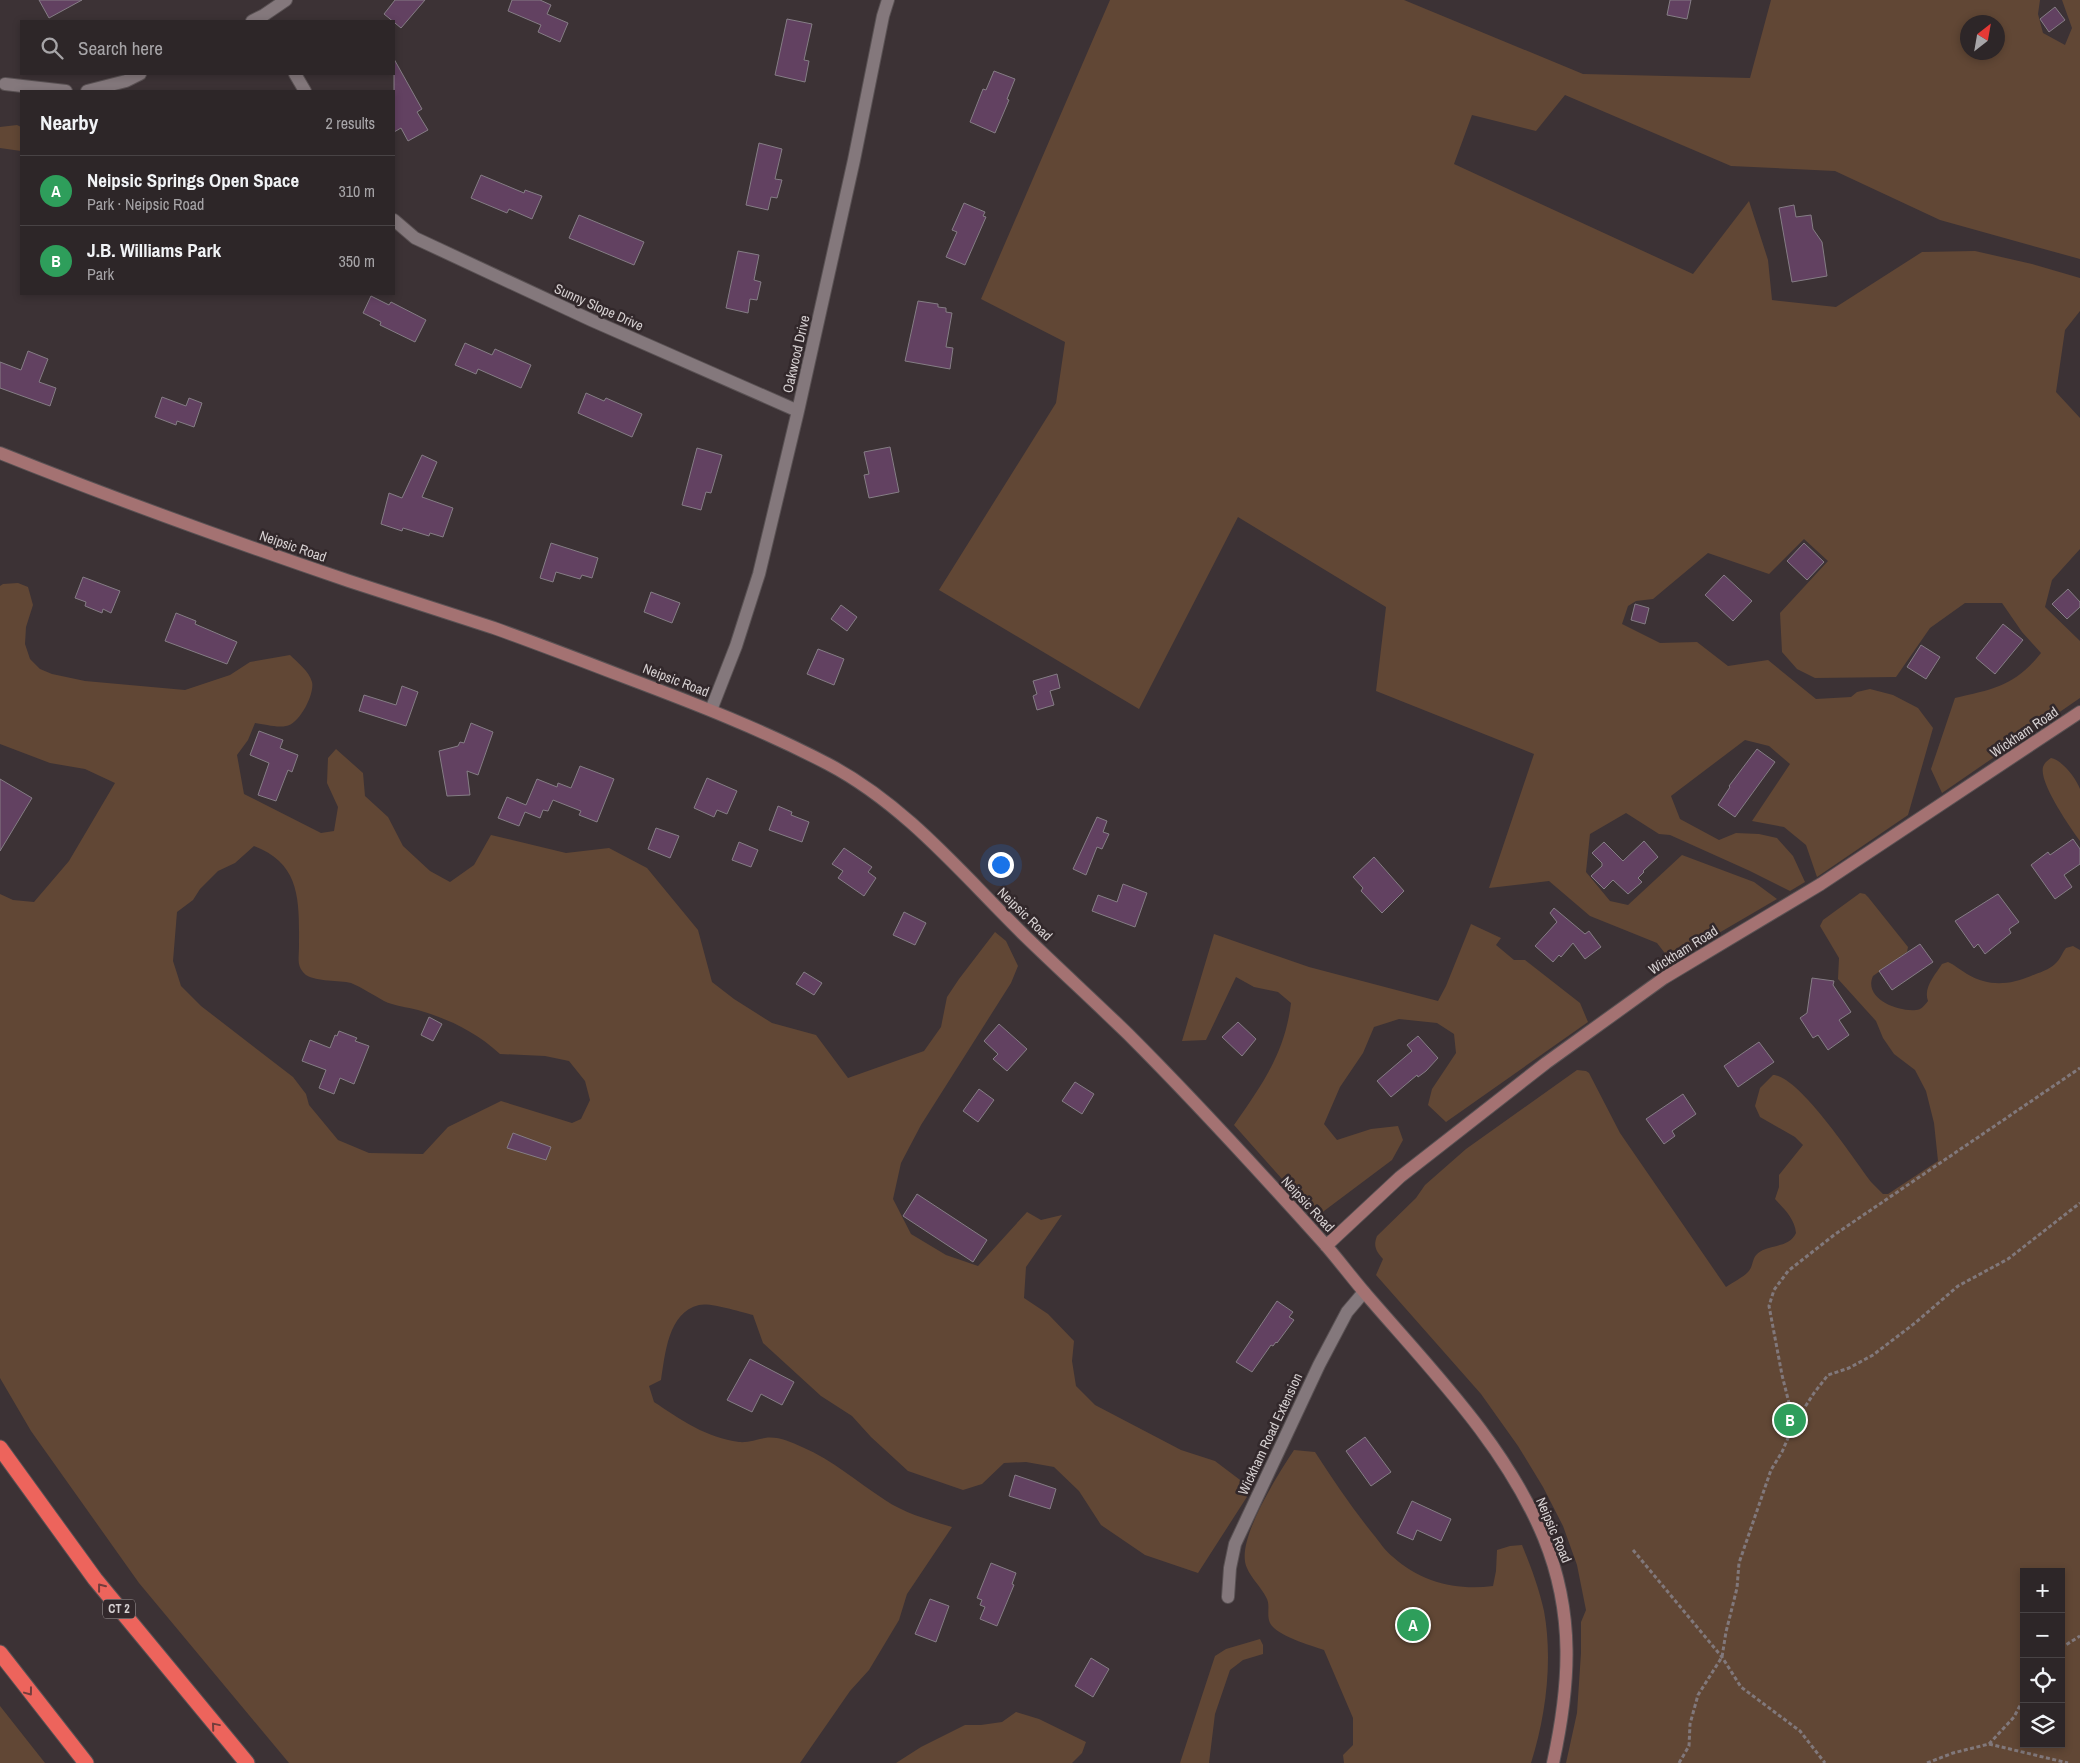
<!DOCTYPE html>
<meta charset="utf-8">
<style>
:root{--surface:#2d2628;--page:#352e30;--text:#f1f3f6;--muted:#a7a5a8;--line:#484345;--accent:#54cade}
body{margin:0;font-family:"Archivo Narrow",sans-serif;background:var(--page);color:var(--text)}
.controls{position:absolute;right:15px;bottom:15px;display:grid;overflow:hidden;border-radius:0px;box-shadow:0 2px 8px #0003}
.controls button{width:45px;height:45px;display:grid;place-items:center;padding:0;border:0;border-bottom:1px solid var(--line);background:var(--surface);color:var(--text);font:25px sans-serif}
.compass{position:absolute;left:1960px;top:15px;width:45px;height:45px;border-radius:50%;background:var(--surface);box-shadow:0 2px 8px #0003;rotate:31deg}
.you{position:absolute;left:1000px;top:864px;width:18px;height:18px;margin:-12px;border:4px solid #fff;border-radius:50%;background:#1a73e8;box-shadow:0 0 0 8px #1a73e833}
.badge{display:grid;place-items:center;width:32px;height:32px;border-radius:50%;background:var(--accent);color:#fff;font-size:16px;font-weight:700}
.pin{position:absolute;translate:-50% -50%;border:2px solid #fff;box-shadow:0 1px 5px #0006}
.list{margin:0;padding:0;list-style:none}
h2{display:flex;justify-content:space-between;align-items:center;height:65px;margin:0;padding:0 20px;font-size:21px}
h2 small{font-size:16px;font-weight:400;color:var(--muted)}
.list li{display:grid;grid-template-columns:32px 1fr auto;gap:15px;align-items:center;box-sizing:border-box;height:70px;padding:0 20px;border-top:1px solid var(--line)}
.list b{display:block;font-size:19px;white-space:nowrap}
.list p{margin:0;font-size:16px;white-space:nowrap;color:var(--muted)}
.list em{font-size:16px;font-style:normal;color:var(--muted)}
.icon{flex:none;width:28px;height:28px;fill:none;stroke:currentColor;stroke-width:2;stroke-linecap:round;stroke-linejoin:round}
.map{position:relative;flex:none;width:2080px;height:1763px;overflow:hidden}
.search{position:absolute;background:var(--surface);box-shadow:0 2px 8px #0003;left:20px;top:20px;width:375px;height:55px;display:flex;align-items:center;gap:12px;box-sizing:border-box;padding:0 18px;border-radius:0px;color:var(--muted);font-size:19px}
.panel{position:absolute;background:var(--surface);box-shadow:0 2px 8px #0003;left:20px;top:90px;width:375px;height:205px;border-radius:0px}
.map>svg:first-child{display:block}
.green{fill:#614735;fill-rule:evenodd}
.building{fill:#624161;stroke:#857d85}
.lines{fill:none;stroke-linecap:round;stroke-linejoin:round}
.street-casing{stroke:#595153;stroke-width:14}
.secondary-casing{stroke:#595153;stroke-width:14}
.highway-casing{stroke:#595153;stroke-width:17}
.path{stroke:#81787b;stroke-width:3;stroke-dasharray:4 2.5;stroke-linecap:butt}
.street{stroke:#84787c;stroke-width:12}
.secondary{stroke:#a47272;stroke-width:12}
.highway{stroke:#ed645c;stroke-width:15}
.oneway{stroke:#733d3c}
.labels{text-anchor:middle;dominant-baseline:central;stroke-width:5;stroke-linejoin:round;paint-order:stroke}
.shield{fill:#32282b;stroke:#a59e9f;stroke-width:1}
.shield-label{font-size:12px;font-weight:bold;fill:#d6d0d1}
.street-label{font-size:14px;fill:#d6d0d1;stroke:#32282b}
</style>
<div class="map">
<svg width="2080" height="1763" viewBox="0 0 2080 1763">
<rect width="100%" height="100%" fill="#3c3235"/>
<path class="green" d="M1110 0H1404L1583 74 1750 78 1771 0H2040L2038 14 2043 33 2065 45 2072 28 2062 0H2080V259L1940 220 1835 171 1731 166 1565 95 1536 131 1472 115 1454 164 1693 274 1749 201 1768 260 1772 300 1836 307 1922 252 1975 251 2032 264 2080 278V311L2065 330 2056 392 2080 418V549L2052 580 2045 607 2080 641V698L1942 793 1931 769 1955 698C1994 689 2015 686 2041 653L2022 632 2002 603H1965L1930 628 1896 677 1815 678 1797 669 1782 652 1780 613 1828 561 1804 539 1769 574 1708 553 1653 599 1636 601 1628 606 1622 624 1660 643 1697 642 1728 666 1768 660 1816 699 1851 697 1857 692 1870 689 1893 695 1918 708 1933 728 1908 815 1817 877 1806 845 1784 827 1752 821 1790 764 1769 746 1745 740 1671 796 1680 819 1719 840 1736 833 1759 834 1777 838 1793 856 1805 882 1790 891 1750 871 1670 835 1659 834 1626 813 1590 834 1586 872 1610 901 1628 905 1682 855 1754 882 1777 899 1671 961 1657 943 1590 916 1549 881 1489 888 1534 754 1376 691 1386 607 1238 517 1139 709 939 590 1056 403 1065 342 981 299ZM1968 22H1998V52H1968Z
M17 125 21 127V151L0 148V127Z
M18 583 28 587 33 605 26 627 25 644 30 659 40 669 52 674 85 681 185 690 230 675 250 662 290 655C298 663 309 671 312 682 315 694 299 725 286 726 277 728 264 724 255 723L248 740 237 755 244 794 321 833 334 831 338 807 327 783 328 758 336 749 363 773 365 796 388 817 403 846 430 871 450 882 474 865 491 835 566 853 609 848 647 868 698 930 712 982 734 999 772 1023 816 1035 848 1078 924 1051 941 1027 947 997 959 979 995 932 1006 941 1018 966 1011 983 921 1125 901 1163 893 1199 911 1234 946 1255 978 1266 1027 1212 1041 1220 1062 1215 1026 1267 1024 1298 1048 1314 1074 1341 1072 1361 1076 1386 1095 1405 1181 1450 1215 1461 1252 1489 1198 1573 1145 1555 1101 1525 1079 1491 1054 1467 1026 1462 1004 1463 982 1484 963 1490 908 1471 871 1437 852 1416 821 1396 763 1343 753 1315C741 1312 710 1302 699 1305 668 1312 665 1355 661 1380L649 1386 654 1402C681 1420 707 1438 739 1442 748 1443 757 1439 765 1438 778 1436 790 1442 802 1447 833 1460 857 1482 885 1500 904 1513 929 1520 952 1527L907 1594 899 1620 869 1670 850 1691 800 1763H289L139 1583 31 1431 0 1378V894L13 900 34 902 69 861 115 783 85 769 50 763 0 744V586L3 584ZM254 846C302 864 299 903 299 947 299 958 296 967 306 975 317 982 339 980 351 983 363 988 373 995 384 1001 394 1006 407 1007 418 1010 449 1019 476 1032 500 1054L545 1056 569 1061 585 1081 590 1100 581 1119 572 1123 501 1101 448 1127 423 1154 369 1153 338 1140 309 1105 306 1094 293 1077 201 1006 181 986 173 961 177 912 193 900 200 889 218 871 235 863Z
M2051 758C2062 760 2076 778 2080 789 2080 799 2080 829 2080 841 2070 827 2039 783 2043 767 2045 762 2047 761 2051 758Z
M1860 893 1865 894 1868 897 1908 947 1907 952 1873 976C1863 998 1897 1012 1916 1010 1921 1010 1925 1005 1928 1001 1923 988 1935 975 1942 964L1948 962C1955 965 1960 970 1967 974 1989 987 2009 985 2031 976 2038 973 2049 970 2055 964 2060 960 2062 953 2066 948L2073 946 2080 950V1763H1566L1577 1713 1581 1653V1622L1586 1610 1577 1565 1563 1526 1543 1487 1518 1446 1481 1394 1376 1275 1383 1259C1376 1251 1373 1246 1377 1236L1416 1198 1425 1185 1466 1149 1577 1070 1586 1071 1589 1073 1620 1133 1726 1287C1733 1282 1742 1278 1748 1272 1755 1265 1750 1256 1763 1250 1775 1245 1790 1246 1796 1233 1795 1219 1784 1209 1775 1199L1779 1187V1175L1803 1145 1795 1137 1760 1117 1755 1106 1760 1088 1773 1075C1799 1075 1855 1161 1872 1183L1883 1194H1888L1938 1161 1934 1123 1926 1091 1915 1070 1894 1054 1883 1038 1876 1021 1838 979 1839 958 1820 926 1823 920ZM2024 1572H2061V1744H2024Z
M1471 924 1501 938 1496 945 1514 960H1525L1580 1003 1588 1022 1446 1122 1428 1105 1432 1089 1456 1053 1454 1034 1437 1023 1399 1019 1374 1027 1363 1053 1340 1087 1324 1124 1337 1140 1371 1129 1398 1126 1403 1140 1392 1160 1316 1217 1234 1125C1262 1085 1285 1053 1291 1003L1278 992 1254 987 1236 977 1206 1040 1182 1041 1214 934 1309 967 1438 1001 1446 986Z
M1294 1450 1315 1452C1333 1480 1352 1508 1373 1534 1379 1541 1385 1551 1393 1557 1421 1582 1457 1591 1493 1586L1496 1571 1497 1550 1510 1546 1522 1545C1531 1567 1539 1588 1544 1611 1553 1660 1546 1716 1531 1763H1344L1343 1755 1353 1745V1718L1324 1650C1310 1645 1277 1636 1270 1623 1266 1614 1271 1605 1266 1597 1261 1587 1251 1578 1247 1568 1234 1542 1279 1473 1294 1450Z
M1260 1639 1263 1645V1654L1243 1660 1230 1670 1215 1714 1209 1763H1180L1215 1656 1226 1649Z
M0 1706 45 1763H0Z
M1016 1712 1039 1719 1086 1742 1082 1753 1072 1763H896L921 1747 965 1725H981L1002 1722Z"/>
<path class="building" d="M39 0H82L49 18Z
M395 0H425L401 28 384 14Z
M512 0H540L551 5 547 14 568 23 560 42 538 32 541 25 508 11Z
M1670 0H1691L1687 19 1667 15Z
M2055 7 2065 20 2049 32 2040 19Z
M787 19 812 24 804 60 809 61 805 82 775 75Z
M394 59 422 109 417 112 428 130 408 141 401 128 394 132Z
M994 71 1015 79 1007 99 1009 100 995 133 970 122 983 89 986 90Z
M759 143 782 149 775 179 782 180 777 198 771 197 768 210 746 205Z
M481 175 524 193 525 190 542 196 532 219 509 209 507 213 471 198Z
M964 203 985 212 983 216 986 217 965 265 946 257 957 232 952 230Z
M1794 205 1796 217 1811 215 1813 229 1822 242 1827 276 1792 282 1779 208Z
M579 215 644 242 634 265 569 238Z
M738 251 759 255 754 280 761 282 757 300 750 299 748 313 726 308Z
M371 296 389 305 391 302 426 320 415 342 380 325 381 322 363 313Z
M918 301 938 304V307L946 308V312L952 313 946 347 953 348 950 369 905 361Z
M465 343 492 355 495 349 531 365 521 388 478 369 476 374 455 365Z
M28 351 48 359 39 382 56 388 50 406 0 388V362L21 370Z
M586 393 604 401 606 398 642 414 632 437 578 413Z
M162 397 186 406 189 398 202 403 194 427 177 421 176 425 155 417Z
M890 447 899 492 869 498 864 475 869 474 864 452Z
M697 448 722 455 711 493 706 492 701 510 682 505Z
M422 455 437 462 422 497 453 508 443 537 430 533 429 536 403 528 402 531 381 524 389 493 402 498Z
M551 543 598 558 592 578 582 575 580 579 556 572 553 582 540 578Z
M1804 543 1824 562 1807 580 1787 561Z
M1724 575 1752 601 1733 621 1705 595Z
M83 577 120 591 111 613 103 609 102 613 85 606 86 602 75 598Z
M2068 589 2080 602V607L2067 619 2052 604Z
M651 592 680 603 672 623 644 612Z
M1635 604 1649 608 1645 624 1631 620Z
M841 605 857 617 847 631 831 619Z
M176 613 196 621 195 624 237 642 227 664 165 641Z
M2003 624 2023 640 1995 674 1976 658Z
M1921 645 1940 657 1926 679 1907 667Z
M818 649 844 659 834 685 807 674Z
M1057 674 1060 688 1050 691 1054 705 1037 710 1033 696 1037 694 1033 681Z
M402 686 418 692 406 726 359 711 364 695 396 705Z
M471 723 493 732 478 775 467 771 470 795 447 796 439 751 458 746 460 742 464 743Z
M259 731 283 740 280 748 298 755 292 772 288 770 276 801 258 795 269 763 250 755Z
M1757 749 1775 762 1735 817 1718 805 1730 787 1729 786Z
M580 766 614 779 597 822 579 815 581 811 553 800 548 811 543 810 540 818 525 812 519 826 498 818 507 797 526 805 537 779 557 787 558 783 571 788Z
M707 778 737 791 727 814 717 810 714 817 694 808Z
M0 779 32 798 0 851Z
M778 806 792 812 791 815 809 822 802 842 769 830Z
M1097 817 1107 821 1103 832 1109 834 1102 849 1097 847 1086 875 1073 869Z
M656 828 679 836 670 858 648 849Z
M2073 839 2080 849V864L2064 875 2072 887 2055 899 2031 865 2048 852 2050 855Z
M1644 841 1658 857 1643 871 1644 872 1638 878 1642 882 1628 894 1613 880 1604 889 1591 876 1602 866V863L1592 853 1604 842 1623 861Z
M739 842 758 850 751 867 732 860Z
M844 848 872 867 868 872 876 878 864 896 838 878 843 871 832 864Z
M1374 857 1404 891 1382 913 1361 891 1363 888 1353 877Z
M1123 884 1147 893 1135 927 1092 911 1098 895 1117 902Z
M1998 894 2019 922 2009 929 2011 933 1985 954 1978 944 1974 948 1955 921Z
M1554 908 1585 934 1589 931 1601 947 1585 959 1573 943 1561 957 1559 955 1553 962 1535 946 1557 922 1550 913Z
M904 912 926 923 915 945 893 935Z
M1920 944 1933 962 1892 990 1879 971Z
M804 972 822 983 814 995 796 984Z
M1812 978 1834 981 1833 985 1851 1012 1839 1020 1849 1035 1828 1050 1818 1035 1813 1038 1800 1018 1807 1013Z
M429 1017 442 1024 433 1041 421 1035Z
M1238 1022 1256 1039 1242 1056 1222 1037Z
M999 1024 1027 1049 1007 1071 993 1059 998 1054 984 1041Z
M339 1031 357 1038 355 1041 369 1046 354 1084 340 1078 334 1094 319 1088 326 1070 302 1061 310 1040 330 1048 335 1035 337 1036Z
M1418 1036 1438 1058 1426 1071 1418 1077 1417 1075 1391 1097 1377 1081 1412 1051 1407 1045Z
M1759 1042 1774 1062 1738 1087 1724 1066Z
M1075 1082 1094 1094 1082 1114 1062 1101Z
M979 1089 994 1100 978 1122 963 1111Z
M1683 1094 1696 1114 1672 1131 1675 1136 1664 1144 1646 1119Z
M513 1133 551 1147 546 1160 507 1148Z
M917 1194 987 1240 973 1262 903 1216Z
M1277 1301 1293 1312 1289 1317 1294 1320 1277 1343 1276 1342 1273 1346 1271 1345 1252 1372 1236 1362Z
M750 1359 794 1382 782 1405 761 1394 752 1412 727 1400Z
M1365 1437 1391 1472 1371 1486 1346 1451Z
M1015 1475 1056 1489 1050 1509 1009 1496Z
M1412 1501 1451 1519 1441 1541 1417 1530 1413 1540 1397 1533Z
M991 1563 1016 1573 1012 1584 1014 1585 997 1626 980 1619 985 1607 980 1605 982 1600 977 1598Z
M930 1599 949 1606 936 1642 915 1634Z
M1091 1658 1109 1669 1093 1697 1075 1686Z"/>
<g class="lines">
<defs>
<path id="street" d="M252 21 264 15 286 0
M295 74 305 91
M5 84 66 91
M87 91 126 81 140 74
M394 220 415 238 591 320 798 411
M711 710 736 646 759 574 798 411 854 160 883 16 888 0
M1228 1597 1230 1568 1235 1544 1319 1365 1347 1312 1364 1292"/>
<path id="secondary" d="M0 453C115 499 231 541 349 581 397 597 446 612 494 628 539 644 583 661 627 678 696 704 763 730 828 764 906 805 963 875 1025 936 1059 969 1094 1001 1128 1034 1195 1101 1259 1171 1322 1241 1339 1260 1354 1281 1371 1300 1435 1374 1506 1446 1544 1538 1575 1614 1570 1685 1553 1763
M1326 1246 1400 1177 1546 1063 1664 978 1821 884 2080 712"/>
<path id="highway" d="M0 1448 95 1579 247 1763
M0 1653 86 1763"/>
</defs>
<use href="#street" class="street-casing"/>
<use href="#secondary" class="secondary-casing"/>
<use href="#highway" class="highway-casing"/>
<path class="path" d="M1794 1423 1782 1375 1769 1306 1774 1290 1788 1271 1834 1235 2080 1068
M1633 1550 1722 1657 1741 1687 1800 1731 1825 1763
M2061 1648 2080 1636
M1989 1744 2014 1717 2024 1698
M1679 1763 1689 1746 1690 1724 1698 1695 1722 1657 1726 1632 1737 1588 1739 1563 1771 1470 1782 1452 1794 1424 1814 1393 1828 1375 1849 1368 1873 1355 1915 1323 1958 1286 2008 1259 2080 1203
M1927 1763 1953 1753 1989 1744 2068 1763"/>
<use href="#street" class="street"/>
<use href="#secondary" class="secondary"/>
<use href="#highway" class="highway"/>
</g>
<defs><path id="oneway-chevron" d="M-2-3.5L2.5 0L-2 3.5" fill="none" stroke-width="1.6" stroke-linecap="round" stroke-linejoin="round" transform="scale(1.25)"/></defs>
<g class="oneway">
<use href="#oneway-chevron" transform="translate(101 1587) rotate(-128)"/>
<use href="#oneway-chevron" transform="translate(29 1692) rotate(53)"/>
<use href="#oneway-chevron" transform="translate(215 1726) rotate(-130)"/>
</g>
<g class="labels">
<rect class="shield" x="103" y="1599.5" width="32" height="19" rx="4"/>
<g class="shield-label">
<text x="119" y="1609">CT 2</text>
</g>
<g class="street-label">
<text transform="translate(599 307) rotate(24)">Sunny Slope Drive</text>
<text transform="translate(796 354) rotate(-77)">Oakwood Drive</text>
<text transform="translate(293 546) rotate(19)">Neipsic Road</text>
<text transform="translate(676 680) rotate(21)">Neipsic Road</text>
<text transform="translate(2024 732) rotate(-34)">Wickham Road</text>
<text transform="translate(1025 914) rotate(44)">Neipsic Road</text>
<text transform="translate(1683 950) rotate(-32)">Wickham Road</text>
<text transform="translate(1308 1204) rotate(47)">Neipsic Road</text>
<text transform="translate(1270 1434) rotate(-65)">Wickham Road Extension</text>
<text transform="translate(1554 1530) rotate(67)">Neipsic Road</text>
</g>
</g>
</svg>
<div class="controls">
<button>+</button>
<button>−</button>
<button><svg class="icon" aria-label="locate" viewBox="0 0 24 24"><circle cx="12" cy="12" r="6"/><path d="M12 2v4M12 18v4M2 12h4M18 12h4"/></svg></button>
<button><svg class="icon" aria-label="layers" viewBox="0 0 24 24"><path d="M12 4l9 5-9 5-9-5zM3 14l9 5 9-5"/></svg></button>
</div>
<svg class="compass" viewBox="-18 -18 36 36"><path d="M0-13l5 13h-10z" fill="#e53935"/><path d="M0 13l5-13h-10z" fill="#a7a5a8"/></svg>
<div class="you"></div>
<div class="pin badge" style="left:1413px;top:1625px;background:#2e9e5b">A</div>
<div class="pin badge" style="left:1790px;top:1420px;background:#2e9e5b">B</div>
<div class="search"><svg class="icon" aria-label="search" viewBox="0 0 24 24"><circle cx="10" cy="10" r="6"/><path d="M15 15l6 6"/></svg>Search here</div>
<section class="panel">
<h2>Nearby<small>2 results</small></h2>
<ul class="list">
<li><span class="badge" style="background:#2e9e5b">A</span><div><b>Neipsic Springs Open Space</b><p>Park · Neipsic Road</p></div><em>310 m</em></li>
<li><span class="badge" style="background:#2e9e5b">B</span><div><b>J.B. Williams Park</b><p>Park</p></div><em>350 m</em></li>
</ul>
</section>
</div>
